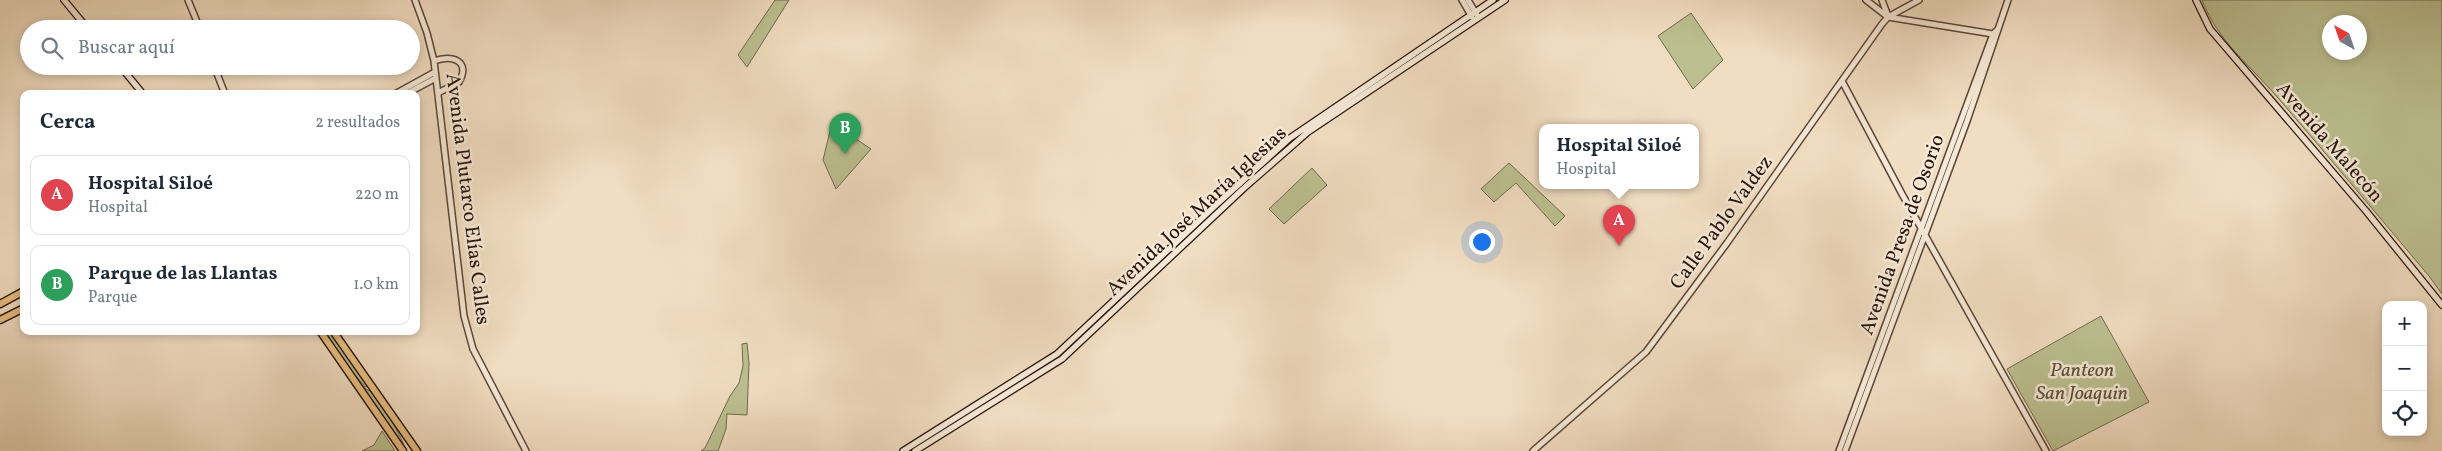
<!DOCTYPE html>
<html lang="es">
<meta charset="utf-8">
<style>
:root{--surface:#fff;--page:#f6f6f7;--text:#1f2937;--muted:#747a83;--line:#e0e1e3;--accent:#8f2418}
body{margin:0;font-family:Vollkorn,serif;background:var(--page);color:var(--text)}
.controls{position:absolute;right:15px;bottom:15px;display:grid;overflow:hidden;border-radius:10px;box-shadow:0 2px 8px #0003}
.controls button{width:45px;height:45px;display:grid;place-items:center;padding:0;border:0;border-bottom:1px solid var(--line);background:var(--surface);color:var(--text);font:25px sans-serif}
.compass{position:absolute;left:2322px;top:15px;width:45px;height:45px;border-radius:50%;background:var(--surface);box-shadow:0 2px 8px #0003;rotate:320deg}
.you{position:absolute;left:1481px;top:241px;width:18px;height:18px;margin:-12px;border:4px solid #fff;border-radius:50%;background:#1a73e8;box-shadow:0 0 0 8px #1a73e833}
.badge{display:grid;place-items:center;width:32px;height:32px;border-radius:50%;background:var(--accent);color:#fff;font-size:16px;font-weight:700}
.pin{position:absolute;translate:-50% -41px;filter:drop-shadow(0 1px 2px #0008)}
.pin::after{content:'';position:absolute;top:26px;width:18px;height:15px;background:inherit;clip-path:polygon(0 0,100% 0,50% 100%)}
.popup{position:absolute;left:1539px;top:124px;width:160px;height:65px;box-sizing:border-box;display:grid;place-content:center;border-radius:10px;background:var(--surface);filter:drop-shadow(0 1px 4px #0005);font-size:16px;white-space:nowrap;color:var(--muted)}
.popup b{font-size:19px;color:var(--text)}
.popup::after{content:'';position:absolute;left:50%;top:100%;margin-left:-10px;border:10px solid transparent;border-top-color:var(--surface)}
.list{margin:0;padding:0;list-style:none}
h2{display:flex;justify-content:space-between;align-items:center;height:65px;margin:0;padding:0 20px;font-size:21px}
h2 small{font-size:16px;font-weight:400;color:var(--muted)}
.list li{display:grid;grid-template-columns:32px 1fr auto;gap:15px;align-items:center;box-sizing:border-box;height:80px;margin:0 10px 10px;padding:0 10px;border:1px solid var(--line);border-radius:10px}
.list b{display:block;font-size:19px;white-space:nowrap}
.list p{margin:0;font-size:16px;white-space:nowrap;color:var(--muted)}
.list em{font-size:16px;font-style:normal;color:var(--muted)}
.icon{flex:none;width:28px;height:28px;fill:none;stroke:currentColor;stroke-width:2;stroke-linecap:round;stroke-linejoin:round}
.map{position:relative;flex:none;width:2442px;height:451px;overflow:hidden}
.search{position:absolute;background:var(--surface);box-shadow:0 2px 8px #0003;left:20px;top:20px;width:400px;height:55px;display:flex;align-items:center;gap:12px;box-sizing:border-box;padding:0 18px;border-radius:28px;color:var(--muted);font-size:19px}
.panel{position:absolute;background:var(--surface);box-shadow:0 2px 8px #0003;left:20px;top:90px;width:400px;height:245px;border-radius:10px}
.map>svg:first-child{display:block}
.green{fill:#bcc091;stroke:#716a4e;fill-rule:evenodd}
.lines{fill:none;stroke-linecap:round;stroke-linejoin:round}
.tertiary-casing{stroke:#594639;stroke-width:8}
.secondary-casing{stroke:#26140c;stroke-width:8}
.primary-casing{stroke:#26140c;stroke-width:9}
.tertiary{stroke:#f6e9d7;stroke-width:5}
.secondary{stroke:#f6e9d7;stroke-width:5.5}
.primary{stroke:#e8be80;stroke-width:6}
.labels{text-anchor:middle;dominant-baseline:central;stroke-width:5;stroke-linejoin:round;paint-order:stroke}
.street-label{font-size:20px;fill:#26140c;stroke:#f6e9d7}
.park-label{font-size:20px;font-style:italic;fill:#5a503b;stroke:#f6e9d7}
</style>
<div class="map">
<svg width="2442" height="451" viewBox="0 0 2442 451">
<rect width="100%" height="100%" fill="#f1ddc1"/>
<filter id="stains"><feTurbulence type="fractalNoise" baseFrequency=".004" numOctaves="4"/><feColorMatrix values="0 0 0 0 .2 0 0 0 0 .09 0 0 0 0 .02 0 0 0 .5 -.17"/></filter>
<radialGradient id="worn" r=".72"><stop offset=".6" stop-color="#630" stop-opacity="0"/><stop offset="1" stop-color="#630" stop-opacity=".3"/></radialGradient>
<path class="green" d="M775 0H789L747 67 738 55Z
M2202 0H2442V294L2429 276C2379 217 2329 157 2278 98 2249 64 2219 43 2202 0ZM2330 22H2360V52H2330Z
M1691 13 1723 60 1693 89 1658 36Z
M832 123 871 149 836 189 823 160Z
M1509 163 1565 216 1555 226 1516 183 1494 202 1481 189Z
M1312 168 1327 185 1284 224 1269 209Z
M2101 316 2149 402 2053 451 2007 369Z
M323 331H330L368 386 365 387 346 364Z
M747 343 749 363 747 415 727 414 726 429 718 451H701L705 448 730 396 739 383 743 366 742 344Z
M362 387C366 389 369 390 372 393 386 409 398 430 406 450Z
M382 431 395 451H362L374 445Z"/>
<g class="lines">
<defs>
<path id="tertiary" d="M188 0 200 29
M415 0 427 33 434 61 464 316 473 349 526 451
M1462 0 1472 17
M1468 0 1477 15
M1866 0 1888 17 1993 34
M1882 0 1888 16
M434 61C452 54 471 61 459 82L438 93
M214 66 225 94
M1842 81 1902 194 2046 451
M395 94 435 72
M406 94 436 78
M1533 451 1646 352 1727 243 1882 24 1888 17 1919 0
M1839 451 1993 34 1997 30
M1845 451 1967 121 2008 0"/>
<path id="secondary" d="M64 0 88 29
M2196 0 2210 29 2366 211 2442 305
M120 66 143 94
M903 451 1057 354 1217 204 1290 138 1493 0
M915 451 1062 359 1244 188 1308 132 1505 0"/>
<path id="primary" d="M0 304 24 291
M0 320 24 308
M320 331 403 451
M333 331 417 451"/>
</defs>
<use href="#tertiary" class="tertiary-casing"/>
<use href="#secondary" class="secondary-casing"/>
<use href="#primary" class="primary-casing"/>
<use href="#tertiary" class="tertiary"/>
<use href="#secondary" class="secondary"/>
<use href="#primary" class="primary"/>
</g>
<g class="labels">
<g class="street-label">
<text transform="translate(2329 143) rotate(49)">Avenida Malecón</text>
<text transform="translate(467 199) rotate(83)">Avenida Plutarco Elías Calles</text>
<text transform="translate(1197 212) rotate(-43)">Avenida José María Iglesias</text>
<text transform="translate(1722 223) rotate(-54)">Calle Pablo Valdez</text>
<text transform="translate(1903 235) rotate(-70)">Avenida Presa de Osorio</text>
</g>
<g class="park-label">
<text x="2082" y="371">Panteon<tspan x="2082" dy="23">San Joaquin</tspan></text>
</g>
</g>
<rect width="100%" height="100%" filter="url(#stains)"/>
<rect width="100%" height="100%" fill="url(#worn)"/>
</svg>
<div class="controls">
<button>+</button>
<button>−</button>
<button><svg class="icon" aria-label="locate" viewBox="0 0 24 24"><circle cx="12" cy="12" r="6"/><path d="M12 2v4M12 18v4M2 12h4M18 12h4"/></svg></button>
</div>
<svg class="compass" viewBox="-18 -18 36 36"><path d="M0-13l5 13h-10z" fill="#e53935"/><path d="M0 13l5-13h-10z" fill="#747a83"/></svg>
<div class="you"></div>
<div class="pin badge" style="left:1619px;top:246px;background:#e0444e">A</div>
<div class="popup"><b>Hospital Siloé</b>Hospital</div>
<div class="pin badge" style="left:845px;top:154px;background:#2e9e5b">B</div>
<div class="search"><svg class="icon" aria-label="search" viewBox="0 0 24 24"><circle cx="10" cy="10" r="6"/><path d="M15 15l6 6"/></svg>Buscar aquí</div>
<section class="panel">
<h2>Cerca<small>2 resultados</small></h2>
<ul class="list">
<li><span class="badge" style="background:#e0444e">A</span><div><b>Hospital Siloé</b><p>Hospital</p></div><em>220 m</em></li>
<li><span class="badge" style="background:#2e9e5b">B</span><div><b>Parque de las Llantas</b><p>Parque</p></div><em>1.0 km</em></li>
</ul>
</section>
</div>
